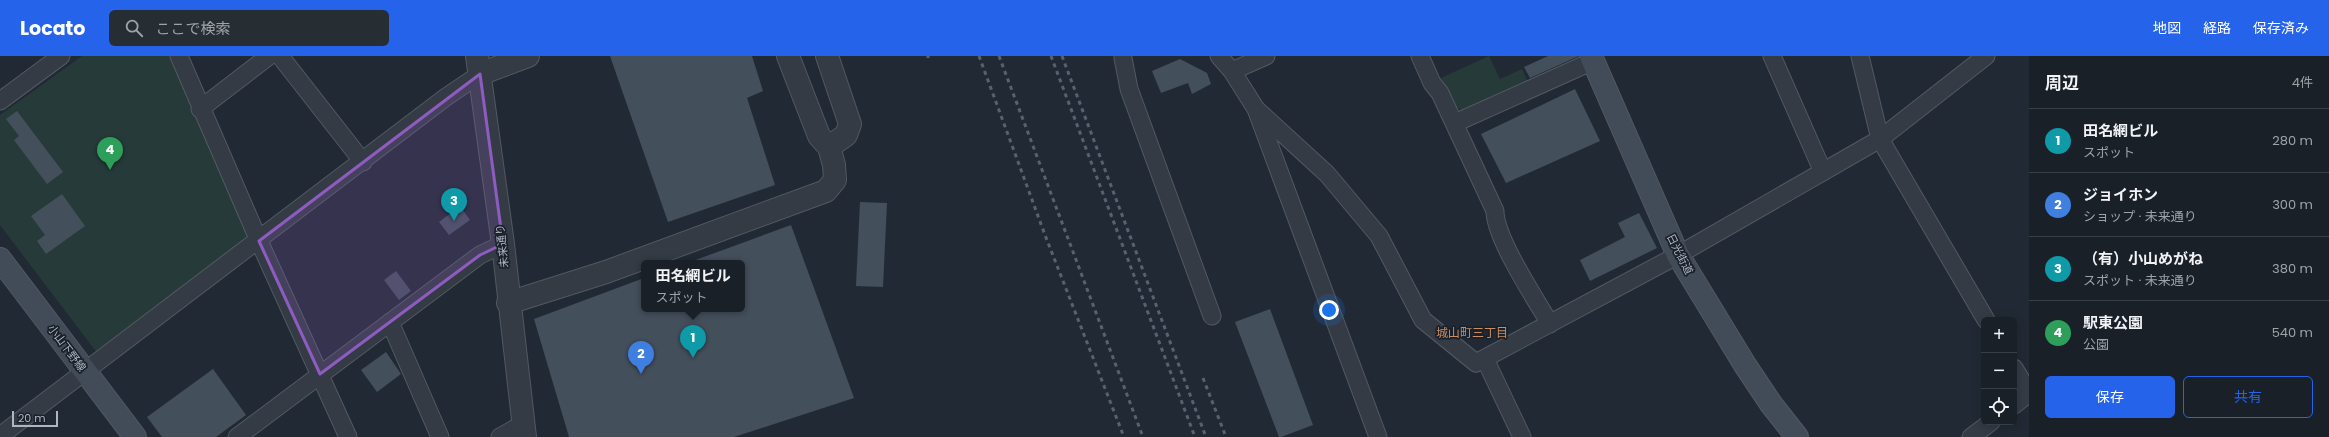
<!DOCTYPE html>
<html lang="ja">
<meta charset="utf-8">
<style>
:root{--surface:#192027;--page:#262d33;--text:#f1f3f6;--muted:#9fa3a7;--line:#373e44;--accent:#2563eb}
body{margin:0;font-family:Poppins,"Noto Sans JP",sans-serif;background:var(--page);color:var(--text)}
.controls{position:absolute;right:12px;bottom:12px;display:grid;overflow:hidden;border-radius:6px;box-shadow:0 2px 10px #0003}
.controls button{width:36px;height:36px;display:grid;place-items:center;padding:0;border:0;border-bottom:1px solid var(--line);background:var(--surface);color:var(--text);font:20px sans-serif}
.scale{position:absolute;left:12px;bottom:10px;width:46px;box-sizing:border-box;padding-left:4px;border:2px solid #aeb6c2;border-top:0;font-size:11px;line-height:14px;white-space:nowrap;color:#aeb6c2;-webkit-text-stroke:3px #1a212a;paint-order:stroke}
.you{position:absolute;left:1329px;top:254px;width:14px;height:14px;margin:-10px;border:3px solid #fff;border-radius:50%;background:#1a73e8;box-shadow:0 0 0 6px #1a73e833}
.badge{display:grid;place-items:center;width:26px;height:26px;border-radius:50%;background:var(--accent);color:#fff;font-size:13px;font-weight:700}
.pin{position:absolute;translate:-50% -33px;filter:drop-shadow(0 1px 2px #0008)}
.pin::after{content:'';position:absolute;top:21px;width:14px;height:12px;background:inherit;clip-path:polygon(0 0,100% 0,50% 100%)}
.popup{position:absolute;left:641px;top:204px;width:104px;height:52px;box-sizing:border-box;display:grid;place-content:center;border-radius:6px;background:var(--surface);filter:drop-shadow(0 1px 3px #0005);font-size:13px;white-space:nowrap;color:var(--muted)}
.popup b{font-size:15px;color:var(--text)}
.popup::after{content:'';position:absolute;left:50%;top:100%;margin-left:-8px;border:8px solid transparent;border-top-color:var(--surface)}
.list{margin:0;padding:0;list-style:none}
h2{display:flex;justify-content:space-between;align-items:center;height:52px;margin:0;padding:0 16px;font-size:17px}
h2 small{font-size:13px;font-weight:400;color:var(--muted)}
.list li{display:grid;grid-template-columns:26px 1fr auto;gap:12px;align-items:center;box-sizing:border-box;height:64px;padding:0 16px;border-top:1px solid var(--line)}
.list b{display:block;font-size:15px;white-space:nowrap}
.list p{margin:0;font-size:13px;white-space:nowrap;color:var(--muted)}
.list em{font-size:13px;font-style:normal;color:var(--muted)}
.actions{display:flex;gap:8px;padding:12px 16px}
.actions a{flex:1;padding:9px 0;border:1px solid var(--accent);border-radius:6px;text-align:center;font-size:14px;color:var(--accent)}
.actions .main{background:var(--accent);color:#fff}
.icon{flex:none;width:22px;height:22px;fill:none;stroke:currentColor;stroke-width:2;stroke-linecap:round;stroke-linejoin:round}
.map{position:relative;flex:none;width:2029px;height:381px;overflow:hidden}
header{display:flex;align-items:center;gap:24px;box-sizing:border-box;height:56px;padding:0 20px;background:var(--accent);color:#fff}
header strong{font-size:19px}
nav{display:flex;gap:22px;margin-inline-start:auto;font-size:14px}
.search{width:280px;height:36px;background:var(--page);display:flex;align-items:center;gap:10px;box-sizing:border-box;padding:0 14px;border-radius:6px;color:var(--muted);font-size:15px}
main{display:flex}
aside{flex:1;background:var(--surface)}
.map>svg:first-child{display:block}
.green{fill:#273a3a}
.building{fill:#444f5c}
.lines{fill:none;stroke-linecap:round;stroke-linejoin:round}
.minor-casing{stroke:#525963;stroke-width:19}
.tertiary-casing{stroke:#525963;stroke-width:24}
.secondary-casing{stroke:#525963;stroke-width:24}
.minor{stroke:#343b45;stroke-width:17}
.tertiary{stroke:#343b45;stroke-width:22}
.secondary{stroke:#424b58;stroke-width:22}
.rail{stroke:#58626e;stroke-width:3;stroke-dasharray:4 4;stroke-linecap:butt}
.marked{fill:#8d5cc0;fill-opacity:0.2;stroke:#8d5cc0;stroke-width:3;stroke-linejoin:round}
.labels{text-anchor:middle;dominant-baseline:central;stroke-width:3.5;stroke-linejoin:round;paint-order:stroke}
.street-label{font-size:11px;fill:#aeb6c2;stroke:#1a212a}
.neighbourhood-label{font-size:12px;fill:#ca8e62;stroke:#1a212a}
</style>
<header>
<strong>Locato</strong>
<div class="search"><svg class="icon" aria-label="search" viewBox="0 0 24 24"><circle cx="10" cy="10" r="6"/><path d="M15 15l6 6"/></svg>ここで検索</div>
<nav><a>地図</a><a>経路</a><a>保存済み</a></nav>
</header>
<main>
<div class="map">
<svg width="2029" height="381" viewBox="0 0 2029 381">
<rect width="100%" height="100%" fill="#212a34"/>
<path class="green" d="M82 0H169L251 184 101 302 0 169V59Z
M1489 0 1500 23 1522 13 1528 27 1466 56 1455 51 1441 22Z"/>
<path class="building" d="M610 0H752L763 35 747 42 775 129 668 166Z
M1548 0H1579L1530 22 1524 11Z
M1180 3 1207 17 1211 28 1192 38 1188 27 1161 37 1152 15Z
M1575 33 1600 85 1506 127 1481 78Z
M17 55 63 116 47 128 14 84 19 80 6 63Z
M62 138 85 170 46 198 37 185 45 179 31 160Z
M860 146 887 147 883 231 856 230Z
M460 150 470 164 449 179 439 166Z
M1639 157 1657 192 1590 225 1580 204 1625 181 1618 167Z
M791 169 854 342 734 381H569L534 263 644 222V253H742V207L690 206Z
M396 215 411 235 399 244 384 224Z
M1270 253 1313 369 1281 381H1279L1235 266Z
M386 296 401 318 377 336 361 314Z
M213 313 246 359 216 381H162L147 361Z"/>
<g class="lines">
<defs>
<path id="minor" d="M179 0 259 185 348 381
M280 0 363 106
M1219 0 1232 15 1256 53 1378 381
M1420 0 1432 27 1440 37 1495 155C1495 182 1535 242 1550 268
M1772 0 1823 116
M1860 0 1880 83 1986 264
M1123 2 1129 33 1212 260
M1232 15 1266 0
M0 45 61 0
M200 53 269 0
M1256 53 1327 118 1379 180 1423 264 1476 307 1678 199 1880 83 1986 0
M1455 67 1593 5
M390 266 440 381
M1485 303 1522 381
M2014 312 2029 337
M2014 349 2029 337
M0 380 446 41 480 18
M237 381 480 199 503 188
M500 381 523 368
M1971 381 1991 366"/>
<path id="tertiary" d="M477 0 503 188 525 381
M827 0 850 68 846 79 829 91
M480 18 528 0
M508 247 606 216 826 135 835 124 834 109 829 91 819 80 788 0"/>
<path id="secondary" d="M1591 0 1678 199 1745 309 1771 348 1797 381
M0 203 135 381"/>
</defs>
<use href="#minor" class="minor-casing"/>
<use href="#tertiary" class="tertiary-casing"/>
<use href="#secondary" class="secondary-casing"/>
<use href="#minor" class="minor"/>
<use href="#tertiary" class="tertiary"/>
<use href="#secondary" class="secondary"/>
<path class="rail" d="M928 0V2
M979 0 1045 179 1124 381
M999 0 1143 381
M1051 0 1195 381
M1062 0 1206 381
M1203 322 1226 381"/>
</g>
<path class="marked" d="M480 18 503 188 480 199 320 318 259 185Z"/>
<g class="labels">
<g class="street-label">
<text transform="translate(502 190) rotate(-96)">未来通り</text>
<text transform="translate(1680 198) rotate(63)">日光街道</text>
<text transform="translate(67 292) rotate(53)">小山下野線</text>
</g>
<g class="neighbourhood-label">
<text x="1472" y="276">城山町三丁目</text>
</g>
</g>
</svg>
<div class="controls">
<button>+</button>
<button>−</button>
<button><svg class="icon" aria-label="locate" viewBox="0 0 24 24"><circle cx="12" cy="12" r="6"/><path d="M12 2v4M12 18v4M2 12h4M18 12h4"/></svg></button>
</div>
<div class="scale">20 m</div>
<div class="you"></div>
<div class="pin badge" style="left:693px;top:302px;background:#0f9aa8">1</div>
<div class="popup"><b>田名網ビル</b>スポット</div>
<div class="pin badge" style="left:641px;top:318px;background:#3f7fe0">2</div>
<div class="pin badge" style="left:454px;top:165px;background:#0f9aa8">3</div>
<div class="pin badge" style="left:110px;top:114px;background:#2e9e5b">4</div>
</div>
<aside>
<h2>周辺<small>4件</small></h2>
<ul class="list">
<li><span class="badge" style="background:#0f9aa8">1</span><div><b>田名網ビル</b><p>スポット</p></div><em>280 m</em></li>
<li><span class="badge" style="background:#3f7fe0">2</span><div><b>ジョイホン</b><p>ショップ · 未来通り</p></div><em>300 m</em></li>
<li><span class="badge" style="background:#0f9aa8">3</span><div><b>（有）小山めがね</b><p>スポット · 未来通り</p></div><em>380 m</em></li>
<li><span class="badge" style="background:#2e9e5b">4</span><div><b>駅東公園</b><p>公園</p></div><em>540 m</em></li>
</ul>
<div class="actions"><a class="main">保存</a><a>共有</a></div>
</aside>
</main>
